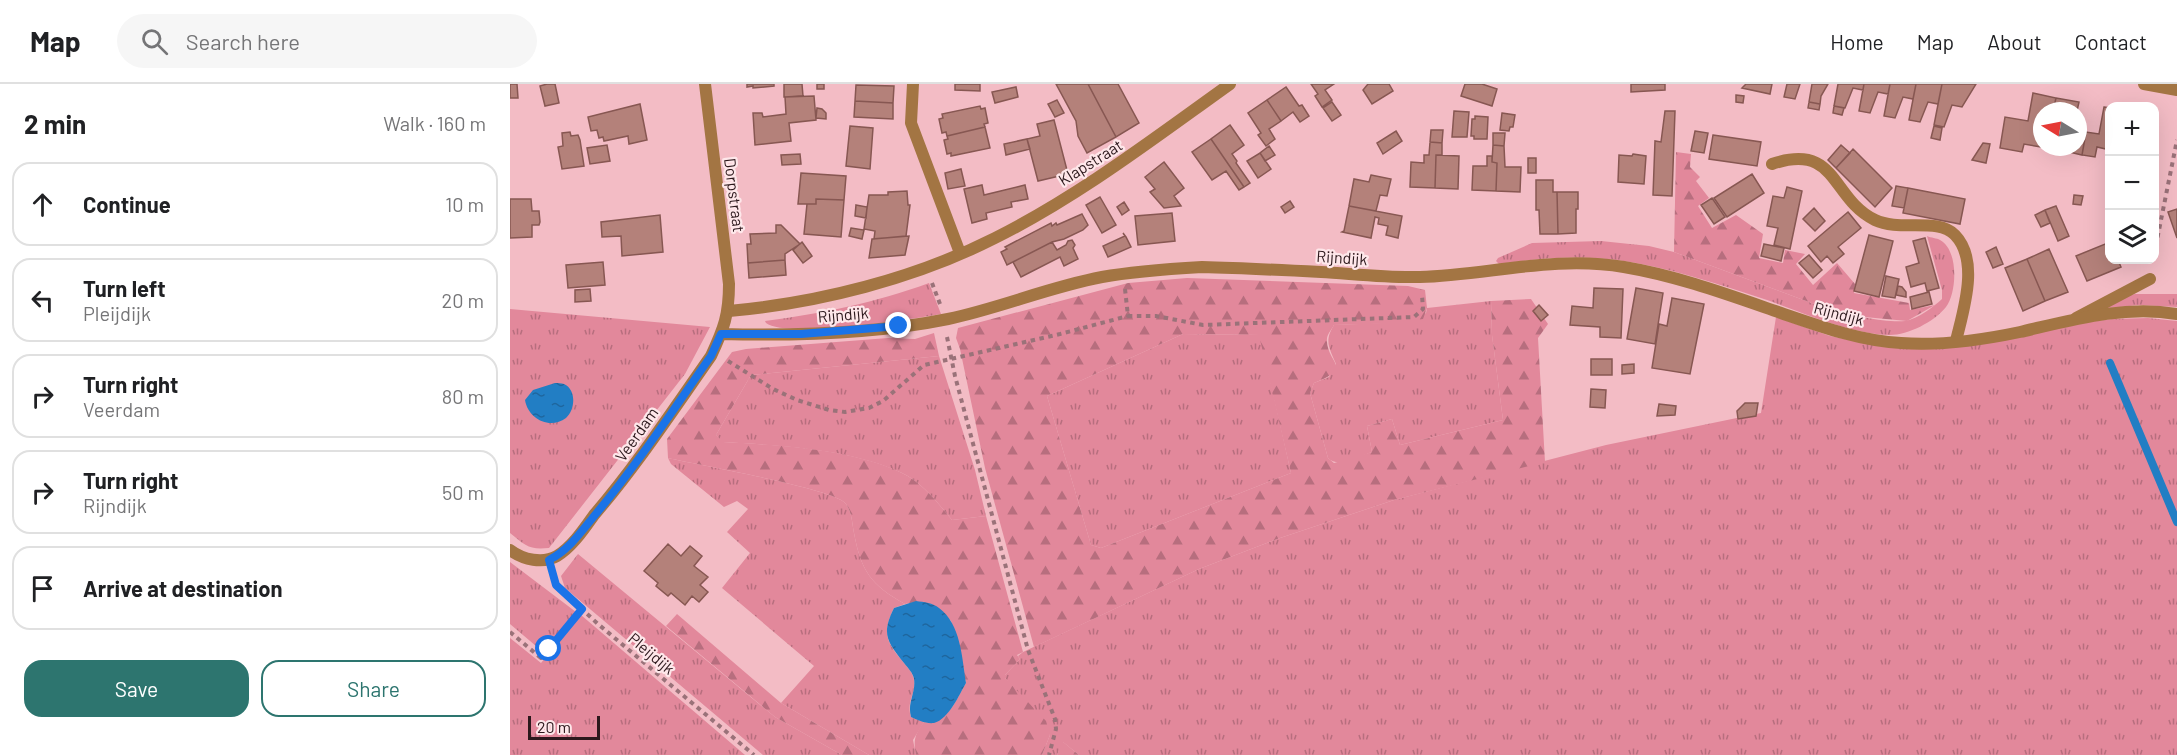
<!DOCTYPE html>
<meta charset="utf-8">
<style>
:root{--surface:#fff;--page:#f6f6f6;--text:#202124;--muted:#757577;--line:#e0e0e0;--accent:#2d756f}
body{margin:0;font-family:Barlow,sans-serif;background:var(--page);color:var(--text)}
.controls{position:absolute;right:18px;top:18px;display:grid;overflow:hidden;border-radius:12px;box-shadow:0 6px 24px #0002}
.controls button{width:54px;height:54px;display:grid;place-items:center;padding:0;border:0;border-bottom:2px solid var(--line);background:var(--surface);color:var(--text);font:30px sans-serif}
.compass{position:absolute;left:1523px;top:18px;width:54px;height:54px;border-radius:50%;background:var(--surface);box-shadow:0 6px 24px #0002;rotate:280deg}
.scale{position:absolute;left:18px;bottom:15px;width:72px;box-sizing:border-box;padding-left:6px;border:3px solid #2c181c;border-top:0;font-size:16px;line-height:21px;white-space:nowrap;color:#2c181c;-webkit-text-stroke:4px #fee7ea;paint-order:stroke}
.stop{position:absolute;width:18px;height:18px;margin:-14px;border:4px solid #1a73e8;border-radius:50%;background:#fff}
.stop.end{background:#1a73e8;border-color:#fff;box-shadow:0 2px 6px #0008}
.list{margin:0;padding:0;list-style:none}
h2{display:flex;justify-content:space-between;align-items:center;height:78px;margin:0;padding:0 24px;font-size:26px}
h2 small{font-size:20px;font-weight:400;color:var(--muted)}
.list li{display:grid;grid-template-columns:39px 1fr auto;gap:18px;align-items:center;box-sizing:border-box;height:84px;margin:0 12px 12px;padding:0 12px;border:2px solid var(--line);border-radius:18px}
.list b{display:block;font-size:22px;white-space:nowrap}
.list p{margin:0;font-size:20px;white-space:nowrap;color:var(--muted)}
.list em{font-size:20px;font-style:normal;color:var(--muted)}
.actions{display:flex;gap:12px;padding:18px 24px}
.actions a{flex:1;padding:14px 0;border:2px solid var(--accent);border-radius:18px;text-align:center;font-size:21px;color:var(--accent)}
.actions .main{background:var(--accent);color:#fff}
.icon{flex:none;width:33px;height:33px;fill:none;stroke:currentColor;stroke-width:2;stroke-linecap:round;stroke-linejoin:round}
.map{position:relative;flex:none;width:1667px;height:671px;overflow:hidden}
header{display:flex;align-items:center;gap:36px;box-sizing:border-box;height:84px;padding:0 30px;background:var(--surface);border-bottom:2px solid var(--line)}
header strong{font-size:28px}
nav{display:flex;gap:33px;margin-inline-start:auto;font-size:21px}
.search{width:420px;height:54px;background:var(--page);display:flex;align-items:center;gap:15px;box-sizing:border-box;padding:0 21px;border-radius:33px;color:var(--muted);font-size:22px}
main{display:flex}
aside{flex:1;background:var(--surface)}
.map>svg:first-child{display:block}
.grass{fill:url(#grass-tufts)}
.forest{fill:url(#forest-firs);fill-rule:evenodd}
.water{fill:url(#water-ripples)}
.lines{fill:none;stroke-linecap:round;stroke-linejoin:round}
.stream{stroke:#227ec4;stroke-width:8}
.building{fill:#b4817a;stroke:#875752;stroke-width:1.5}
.path{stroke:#9a7279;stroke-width:4;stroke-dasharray:4.5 4.5;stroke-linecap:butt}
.minor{stroke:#a37543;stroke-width:12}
.tertiary{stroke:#a37543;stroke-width:12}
.route{stroke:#1a73e8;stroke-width:8}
.labels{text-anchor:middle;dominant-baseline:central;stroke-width:4.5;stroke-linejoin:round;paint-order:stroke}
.street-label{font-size:16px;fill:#2c181c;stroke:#fee7ea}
</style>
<header>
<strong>Map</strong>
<div class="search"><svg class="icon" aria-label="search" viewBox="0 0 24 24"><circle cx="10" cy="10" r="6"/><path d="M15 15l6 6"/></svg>Search here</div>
<nav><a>Home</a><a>Map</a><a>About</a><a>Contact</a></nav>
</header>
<main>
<aside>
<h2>2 min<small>Walk · 160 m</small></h2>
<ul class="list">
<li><svg class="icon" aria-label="ahead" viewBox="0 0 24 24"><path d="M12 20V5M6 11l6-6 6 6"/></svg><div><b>Continue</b></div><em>10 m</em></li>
<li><svg class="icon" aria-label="left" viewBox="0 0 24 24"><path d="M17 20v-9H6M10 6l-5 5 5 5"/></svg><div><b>Turn left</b><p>Pleijdijk</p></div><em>20 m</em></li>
<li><svg class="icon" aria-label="right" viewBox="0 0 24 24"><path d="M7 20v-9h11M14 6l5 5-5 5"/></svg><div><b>Turn right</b><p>Veerdam</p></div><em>80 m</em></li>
<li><svg class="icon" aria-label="right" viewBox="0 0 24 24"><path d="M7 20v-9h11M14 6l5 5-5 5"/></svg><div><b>Turn right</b><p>Rijndijk</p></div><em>50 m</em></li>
<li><svg class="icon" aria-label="arrive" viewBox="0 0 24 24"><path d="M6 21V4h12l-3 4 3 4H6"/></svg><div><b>Arrive at destination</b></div></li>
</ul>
<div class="actions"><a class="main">Save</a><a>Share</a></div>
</aside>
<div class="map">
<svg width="1667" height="671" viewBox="0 0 1667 671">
<defs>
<pattern id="grass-tufts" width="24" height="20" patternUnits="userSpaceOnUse" patternTransform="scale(1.5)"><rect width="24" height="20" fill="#e2889b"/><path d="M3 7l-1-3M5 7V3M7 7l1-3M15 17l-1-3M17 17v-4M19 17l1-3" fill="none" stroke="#b76e7e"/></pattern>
<pattern id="forest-firs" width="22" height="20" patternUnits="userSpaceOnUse" patternTransform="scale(1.5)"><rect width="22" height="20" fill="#e2889b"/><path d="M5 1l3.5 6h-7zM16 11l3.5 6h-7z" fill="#b76e7e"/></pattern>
<pattern id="water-ripples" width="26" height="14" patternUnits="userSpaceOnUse" patternTransform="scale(1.5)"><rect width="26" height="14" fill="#227ec4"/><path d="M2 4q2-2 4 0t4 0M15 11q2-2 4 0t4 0" fill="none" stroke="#1e669e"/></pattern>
</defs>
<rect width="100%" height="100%" fill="#f3bcc5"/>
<path class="grass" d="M1417 152C1421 154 1427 154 1430 156 1449 166 1447 209 1436 223 1424 238 1398 251 1380 251 1340 250 1294 229 1257 216 1208 200 1159 183 1107 176 1068 171 1028 174 989 180L986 177 988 174 1022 159 1091 157 1139 162 1164 168 1323 227C1341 231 1377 239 1395 237 1408 235 1423 223 1432 215V206Z
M419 199 431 230C402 235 276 255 256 239L255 237C314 229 364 219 419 199Z
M1625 210H1667V223L1628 221 1593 225 1613 213Z
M981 217 982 251 993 336 890 361 882 335 857 342 862 368C850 372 828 385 818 374L800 309 804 299 819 293 826 280C819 263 814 257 824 241L896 238 916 229 917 224Z
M0 225 200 243 175 290 39 464C19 466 16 462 0 449Z
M1266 233 1320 252 1374 263 1602 235 1638 234 1667 237V671H569L553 658 547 671H532L540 651 495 594V591L510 575 508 572 513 568 689 485 770 454 884 416 1096 361 1251 329Z
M673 250 750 251 781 389 591 464 581 461 537 312Z
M429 272 465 386 476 432 442 436C428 419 413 399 392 389 342 365 268 361 212 358L206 351 241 291Z
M158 374C184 380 325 405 335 419 342 427 342 439 344 449 351 487 361 501 395 520L384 524C371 550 377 559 394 579 398 584 403 589 404 596 406 610 396 618 401 633L414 638 403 656 406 671H359L271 619 304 582 212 504 240 469 217 448 238 425 227 417 214 423 161 380Z
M68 470 265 633 332 671H253L55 504 51 492Z
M0 478 66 528 33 568 0 540Z
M71 531 235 671H0V554L31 579Z"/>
<path class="forest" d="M1166 68 1181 70 1180 83 1190 93 1186 97 1199 114 1188 122 1202 144 1226 131 1253 150 1249 174 1273 179 1275 166 1295 170 1286 180 1303 201 1327 179 1345 200 1344 209 1399 219 1400 226 1425 221 1397 237 1344 232 1323 227 1164 168Z
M677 194 898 202 915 206 917 224 913 235 896 239 824 241C822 245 818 249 817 254 815 279 846 283 804 299L800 309 818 374 824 379 862 368 857 342 882 335 890 361 993 336 982 251 981 217 1021 215 1038 240 1028 254 1035 378 884 416 770 454 689 485 524 563 475 384 450 265 446 254 448 244 618 199ZM673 250 749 251 781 389 591 464 581 461 537 312Z
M424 249 429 272 241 291 206 351 213 358C268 361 342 365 392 389 413 399 428 419 442 436L476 432 513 568 507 571 510 575 495 591V594L536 637 540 651 532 671H406C403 656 405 650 414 638 437 641 446 616 456 599L441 537C429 522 414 515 395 520 361 501 351 487 344 449 342 439 342 427 335 419 325 405 184 380 158 374L157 355 222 268 236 265 378 254 405 255Z
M167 530 271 619 359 671H332L265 633 156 542Z
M552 657 569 671H547Z"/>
<path class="water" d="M45 299C48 299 51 299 54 300 67 306 65 326 56 334 40 346 18 335 15 316L23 306Z
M406 517C414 518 423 519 429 524 451 540 452 574 456 599 449 611 439 635 424 639 416 640 407 636 401 633 397 618 406 609 404 595 403 589 398 584 394 579 377 558 371 550 384 524Z"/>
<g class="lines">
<path class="stream" d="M1600 279 1667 438"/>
</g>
<path class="building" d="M0 0H7L8 14H0Z
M37 0H45L49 19 35 22 30 2Z
M237 0H264V2L243 4V2L237 3Z
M274 0H292L293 12 274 13Z
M307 0H314V5H307Z
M445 0H470V7L445 6Z
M546 0H578L606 53 577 69 568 52 566 37Z
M578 0H608L629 39 606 53Z
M801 0H824L815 6 822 16 812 23 805 12 808 10Z
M858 0H879L883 7 862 20 853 6Z
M955 0H972L987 5 982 22 951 12Z
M1121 0H1155V6L1121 8Z
M1236 0H1262L1260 10 1232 4Z
M1277 0H1290L1285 15 1274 13Z
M1302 0H1318L1311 12 1310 20 1299 18Z
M1328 0H1354L1353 6 1343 4 1335 24 1324 22Z
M1354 0H1380L1378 10 1368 8 1360 29 1349 27Z
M1380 0H1406L1403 15 1393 13 1385 34 1374 32Z
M1406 0H1432L1428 20 1418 18 1410 38 1399 36Z
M1432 0H1466L1452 23 1442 21 1434 43 1424 41Z
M346 1 384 2 383 19 345 17Z
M506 3 508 13 485 19 482 8Z
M776 3 789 22 792 21 799 32 790 38 783 28 771 37 757 16Z
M1523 9 1546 14 1543 27H1532V63L1537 64 1514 60 1512 68 1490 64 1495 33 1518 37Z
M1226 11 1234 12 1233 19 1226 18Z
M304 12 306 36 279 39 281 57 245 61 243 29H252L253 33 276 30 275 13Z
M1546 14 1569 18 1567 27H1543Z
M547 16 554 29 545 33 538 20Z
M757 16 771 37 759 45 765 55 756 62 748 51 751 49 738 29Z
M345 17 383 19V35L344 33Z
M822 18 831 31 822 37 813 24Z
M1299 18 1310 20 1309 26 1298 24Z
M130 20 137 56 119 60 118 52 94 57 93 53 89 54 87 46 81 47 78 33Z
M470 22 471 25 475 24 478 39 474 40 475 43 437 52 436 48 432 49 429 35 433 34 432 30Z
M1324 22 1334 24 1332 31 1323 29Z
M1594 23 1600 24V66L1587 63 1585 73 1572 71 1576 48 1589 50Z
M307 24 312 25 316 29V35L306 34Z
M944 27 959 28 957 53H942Z
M1155 27H1165L1162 112 1143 111 1145 57 1151 58Z
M992 29 1005 31 1003 43H1000L999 47 990 46Z
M965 32 978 33 977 55H964V52H961L962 35H965Z
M544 36 558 90 528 97 517 55 530 52 527 40Z
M720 41 734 61 722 70 727 77 726 79 740 99 734 103 701 55Z
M340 42 363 44 360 85 336 82Z
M1424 42 1432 44 1430 56 1421 54Z
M475 43 480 64 441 72V69L437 70 434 56 438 55 437 52Z
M921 46H933L932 59 920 58Z
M1568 46 1576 48 1572 71 1559 68 1560 63H1568Z
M886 47 892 57 873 70 867 59Z
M1185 47 1198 49 1194 69 1181 67Z
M60 48 61 52 68 51 70 56 74 82 52 85 48 63 53 62 52 49Z
M983 49H995L994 62 983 61Z
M1203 51 1251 58 1247 82 1199 75Z
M517 55 520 65 496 71 494 60Z
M701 55 734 103 729 106 716 87 702 96 682 68Z
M920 58 932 59V71H926L925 104 900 103 901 78 914 79V71H919Z
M1473 59 1480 60 1476 79 1462 76Z
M97 61 100 77 80 80 77 64Z
M983 61 994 62 995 83H1011L1010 108 986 107 987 79 982 78Z
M1331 61 1340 69 1326 84 1318 76Z
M759 62 765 71 755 77 750 69Z
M1343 65 1382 104 1365 123 1326 84Z
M750 69 761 85 748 94 737 77Z
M290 70 291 80 272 81 271 71Z
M1123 70 1136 72 1134 100 1108 98 1109 71 1122 72Z
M926 71 949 72 948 105 925 104Z
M977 72H982V78L987 79 986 107 962 106 963 82H977Z
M1018 74H1026V89H1018Z
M654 78 674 104 664 112 671 122 654 124 640 108 645 105 635 93Z
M451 85 455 102 438 105 435 89Z
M291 89 336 92 334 116 306 115V120H288Z
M1242 90 1254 109 1217 133 1204 114Z
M861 91 881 95 877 112 870 111 866 127 839 122 844 95 859 98Z
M1026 96H1043V108H1047L1048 150H1030L1029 126H1026Z
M1644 97 1648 98 1645 114 1644 113Z
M472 101 474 111 515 101 518 115 501 118 502 123 476 129 477 135 462 139 454 105Z
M1386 102 1398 104 1394 124 1382 122Z
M1277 103 1292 107 1280 165 1264 161 1268 144 1257 142 1263 112 1274 114Z
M1398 104 1455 115 1450 140 1393 129Z
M397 107 398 121H400L396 152 364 155 365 147 354 145 359 111H378V108Z
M1047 108H1068V125H1066V149L1048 150Z
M1564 111 1573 112 1571 121 1563 120Z
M590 113 606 141 592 149 576 121Z
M1202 114 1215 133 1204 140 1191 121Z
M0 115H21L22 127H29L30 138 29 141H22V153L0 154Z
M306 115 334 116 331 153 294 150 297 120H306Z
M780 117 784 123 775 129 771 123Z
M614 118 619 126 612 131 607 123Z
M346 121 357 123 356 134 345 132Z
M839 122 892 132 888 154 876 151 878 142 868 140 869 134 865 133 861 154 832 148 834 147Z
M1546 122 1559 152 1548 157 1535 126Z
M1304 124 1315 137 1305 147 1293 135Z
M1667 125V154L1658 128Z
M1535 126 1540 139 1531 143 1525 131Z
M1338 128 1351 144 1328 163 1334 170 1323 179 1317 172 1311 178 1298 162Z
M662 129 665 157 628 161 625 132Z
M572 130 578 141 573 146 554 155 542 158 497 181 491 168 497 165 495 163 541 139 542 142 546 139 547 141Z
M150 131 153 168 112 172 111 152 92 153 91 138Z
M266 141H271L290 160 275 170V176L238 179 237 160H241L240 150 266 149Z
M341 144 354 146 352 155 339 152Z
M613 149 616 153 621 163 598 173 593 162 615 152Z
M1359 151 1383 157 1369 213 1344 207Z
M399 152 395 171 359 174 362 155Z
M1415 154 1429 204 1417 207 1415 199 1401 203 1396 183 1409 179 1403 157Z
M562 156 565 161 563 164 568 175 554 182 550 173 511 193 503 178 542 158 547 166 556 161 558 157Z
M292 158 302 172 293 179 283 166Z
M1600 158V176H1608L1611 183 1577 197 1566 172Z
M1254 160 1274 164 1271 177 1251 172Z
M1486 163 1493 180 1483 184 1476 168Z
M1539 165 1558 208 1535 217 1517 175Z
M1299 171 1312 186 1303 194 1289 179Z
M1517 175 1535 217 1513 227 1495 184Z
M275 176 276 191 239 194 238 179Z
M93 178 95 201 58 204 56 181Z
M1376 192 1389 195 1385 214 1372 212Z
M1388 202 1392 203 1396 208V213L1386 211Z
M1084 204 1113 205 1111 254 1090 253V243L1060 241 1062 222 1083 224Z
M1126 204 1153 209 1145 260 1117 255Z
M80 205 81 217 65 218V206Z
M1419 208 1422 220 1402 225 1400 213Z
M1162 214 1194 220 1180 290 1142 284 1149 240 1157 242Z
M1029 221 1038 231 1031 237 1023 227Z
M1081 275H1102V291H1081Z
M1124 280V289L1112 290V281Z
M1081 305 1096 306 1095 324 1080 323Z
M1235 319H1248L1246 332 1228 335 1227 327Z
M1149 320 1166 322 1165 331 1147 332Z
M158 460 171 472 180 462 192 472 184 482 198 493 190 501 198 508 189 518 182 512 175 521 161 509 158 512 146 502 148 499 134 487Z"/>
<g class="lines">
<path class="path" d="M1644 171 1667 56
M422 199 430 220
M615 205 618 232H646L693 241 904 233 913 225 912 211
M437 253 445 292 518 566 545 635 546 645 539 671
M218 277 263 305 287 316 319 326 335 328 359 324 373 317 414 281 550 250 618 232
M43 490 46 501 88 540 244 671
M0 548 31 574 72 525"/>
<path class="minor" d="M403 0 401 39 450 169
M1634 0 1667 6
M1262 80C1328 58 1320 114 1365 136 1390 148 1428 133 1445 151 1470 177 1453 227 1446 257
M219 227C308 219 404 195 485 154 569 112 643 55 720 0
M1566 234 1640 195"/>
<path class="tertiary" d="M211 250C286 252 364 250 438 235 490 224 539 203 592 193 625 187 658 185 692 183 731 184 771 186 811 188 844 190 877 194 910 193 978 191 1045 171 1114 183 1168 192 1219 211 1271 229 1309 242 1350 257 1391 259 1430 262 1472 256 1510 248 1562 236 1614 221 1667 230
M0 466C13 476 33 480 47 472 62 463 74 445 84 431 127 381 163 326 201 272 214 244 219 231 219 200L195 0"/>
</g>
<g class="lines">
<path class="route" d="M39 565 72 525 46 501 39 476C59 466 71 448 85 431 127 381 163 326 201 272L211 250H291L389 242"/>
</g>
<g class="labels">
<g class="street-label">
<text transform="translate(580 78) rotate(-32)">Klapstraat</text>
<text transform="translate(225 111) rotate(83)">Dorpstraat</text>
<text transform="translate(832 173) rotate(4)">Rijndijk</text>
<text transform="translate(1329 229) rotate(15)">Rijndijk</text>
<text transform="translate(333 230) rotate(-5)">Rijndijk</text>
<text transform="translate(126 350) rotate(-55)">Veerdam</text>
<text transform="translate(142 569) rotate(40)">Pleijdijk</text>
</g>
</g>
</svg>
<div class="controls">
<button>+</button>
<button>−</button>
<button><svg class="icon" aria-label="layers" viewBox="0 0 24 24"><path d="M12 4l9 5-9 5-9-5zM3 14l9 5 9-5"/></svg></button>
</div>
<svg class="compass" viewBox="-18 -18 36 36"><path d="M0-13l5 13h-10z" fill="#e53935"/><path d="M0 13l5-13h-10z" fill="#757577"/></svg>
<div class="scale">20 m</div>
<div class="stop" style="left:39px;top:565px"></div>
<div class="stop end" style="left:389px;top:242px"></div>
</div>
</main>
